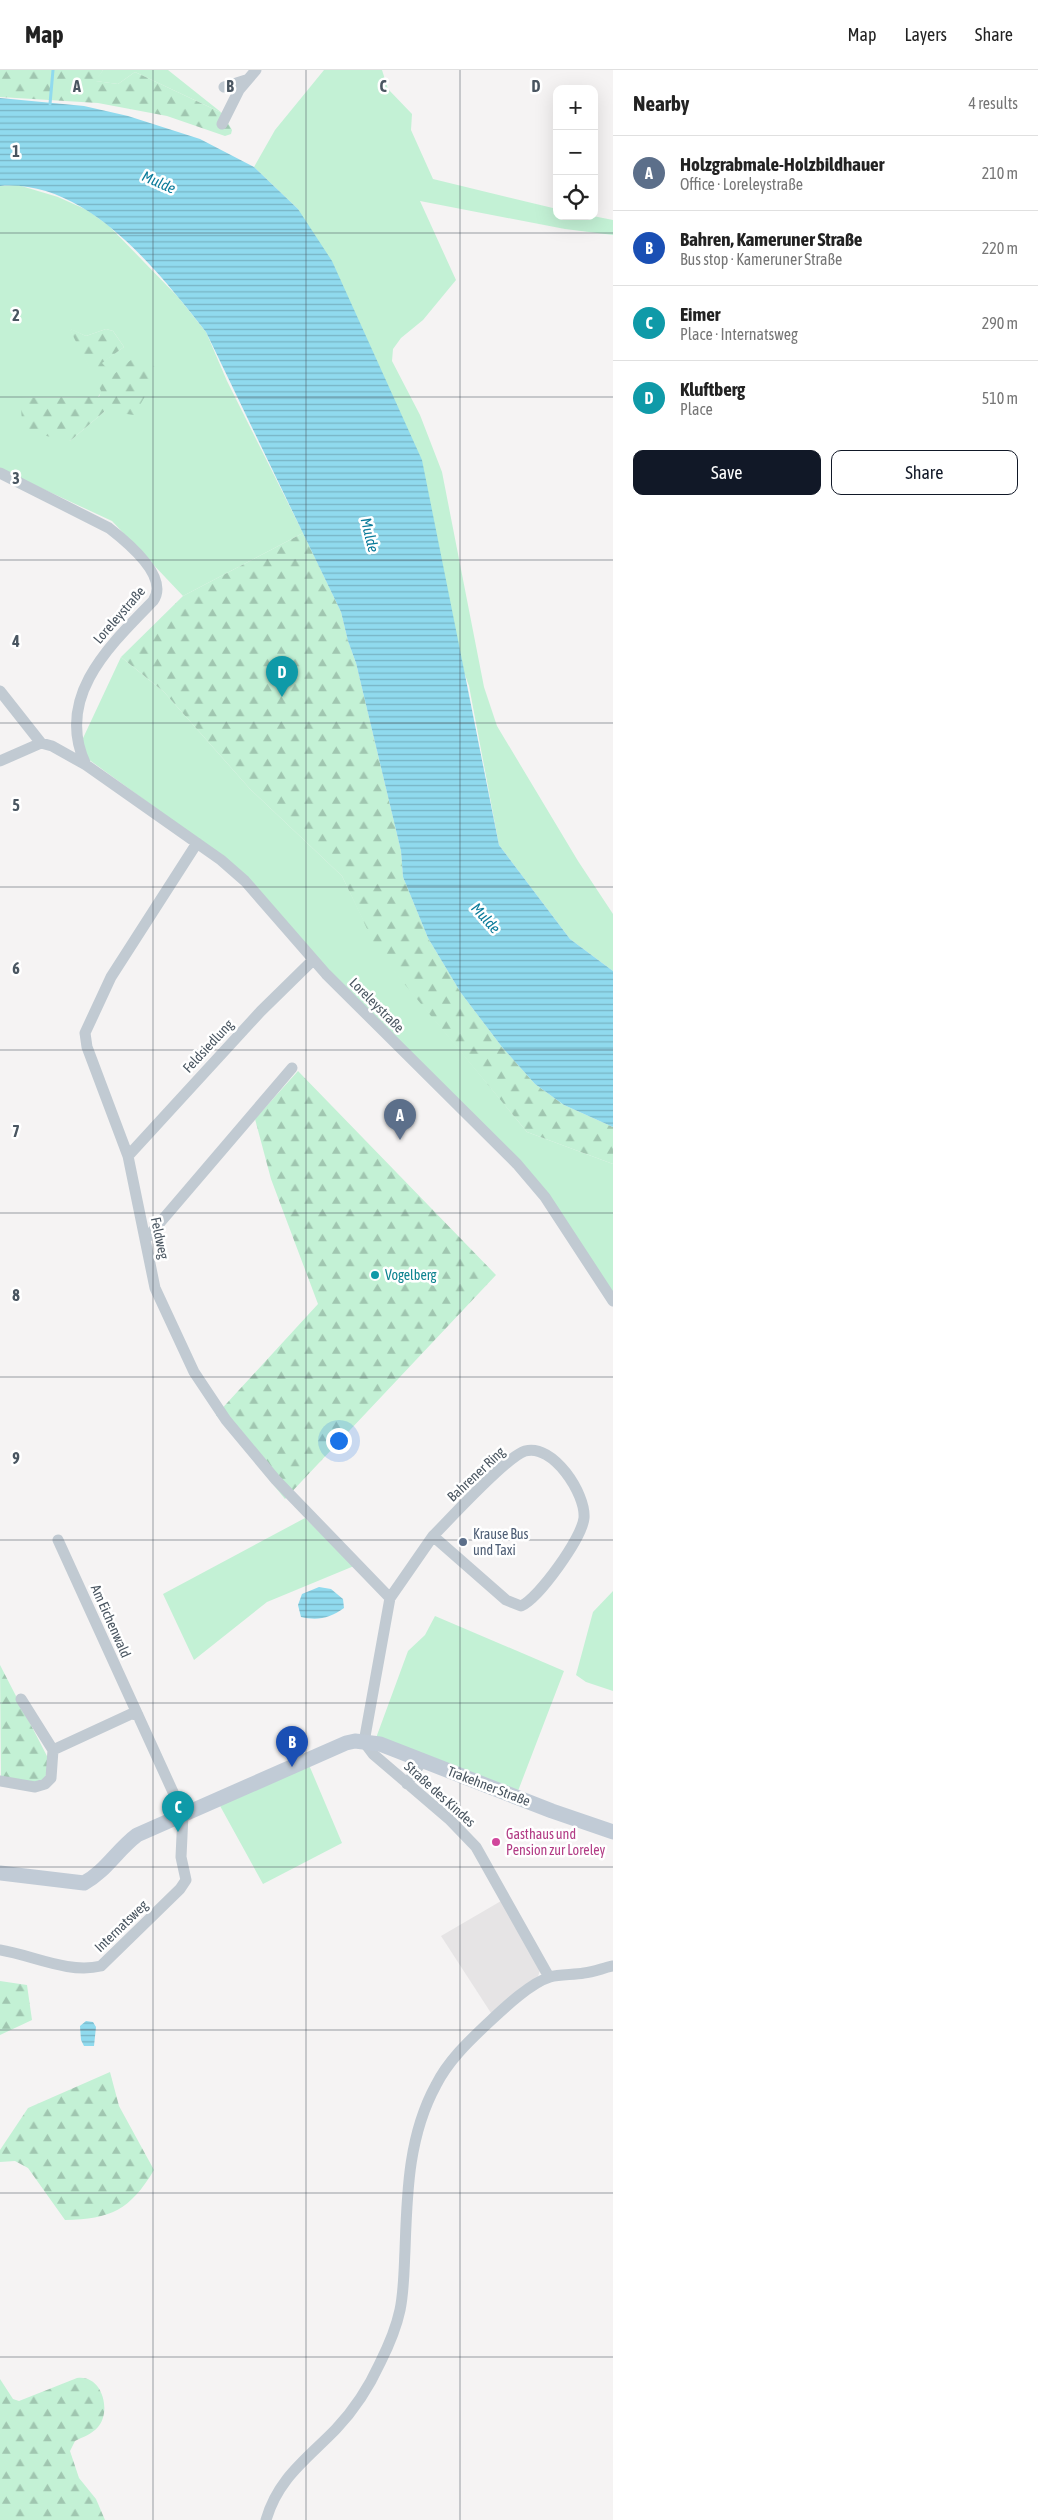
<!DOCTYPE html>
<meta charset="utf-8">
<style>
:root{--surface:#fff;--page:#f2f2f2;--text:#222;--muted:#767676;--line:#e0e0e0;--accent:#111827}
body{margin:0;font-family:"Asap Condensed",sans-serif;background:var(--page);color:var(--text)}
.controls{position:absolute;right:15px;top:15px;display:grid;overflow:hidden;border-radius:10px;box-shadow:0 5px 20px #0002}
.controls button{width:45px;height:45px;display:grid;place-items:center;padding:0;border:0;border-bottom:1px solid var(--line);background:var(--surface);color:var(--text);font:25px sans-serif}
.you{position:absolute;left:338px;top:1370px;width:18px;height:18px;margin:-12px;border:4px solid #fff;border-radius:50%;background:#1a73e8;box-shadow:0 0 0 8px #1a73e833}
.badge{display:grid;place-items:center;width:32px;height:32px;border-radius:50%;background:var(--accent);color:#fff;font-size:16px;font-weight:700}
.pin{position:absolute;translate:-50% -41px;filter:drop-shadow(0 1px 2px #0008)}
.pin::after{content:'';position:absolute;top:26px;width:18px;height:15px;background:inherit;clip-path:polygon(0 0,100% 0,50% 100%)}
.list{margin:0;padding:0;list-style:none}
h2{display:flex;justify-content:space-between;align-items:center;height:65px;margin:0;padding:0 20px;font-size:21px}
h2 small{font-size:16px;font-weight:400;color:var(--muted)}
.list li{display:grid;grid-template-columns:32px 1fr auto;gap:15px;align-items:center;box-sizing:border-box;height:75px;padding:0 20px;border-top:1px solid var(--line)}
.list b{display:block;font-size:19px;white-space:nowrap}
.list p{margin:0;font-size:16px;white-space:nowrap;color:var(--muted)}
.list em{font-size:16px;font-style:normal;color:var(--muted)}
.actions{display:flex;gap:10px;padding:15px 20px}
.actions a{flex:1;padding:11px 0;border:1px solid var(--accent);border-radius:10px;text-align:center;font-size:18px;color:var(--accent)}
.actions .main{background:var(--accent);color:#fff}
.icon{flex:none;width:28px;height:28px;fill:none;stroke:currentColor;stroke-width:2;stroke-linecap:round;stroke-linejoin:round}
.map{position:relative;flex:none;width:613px;height:2450px;overflow:hidden}
header{display:flex;align-items:center;gap:30px;box-sizing:border-box;height:70px;padding:0 25px;background:var(--surface);border-bottom:1px solid var(--line)}
header strong{font-size:24px}
nav{display:flex;gap:28px;margin-inline-start:auto;font-size:18px}
main{display:flex}
aside{flex:1;background:var(--surface)}
.map>svg:first-child{display:block}
.education{fill:#e6e4e5}
.green{fill:#c3f1d5;fill-rule:evenodd}
.forest{fill:url(#forest-firs)}
.water{fill:url(#water-rules)}
.lines{fill:none;stroke-linecap:round;stroke-linejoin:round}
.stream{stroke:#90daee;stroke-width:3}
.street{stroke:#c1cad2;stroke-width:11}
.secondary{stroke:#c1cbd6;stroke-width:15}
.grid{fill:none;stroke:#4a5661;stroke-width:1;stroke-opacity:0.55}
.culture-dot{fill:#0f9aa8;stroke:#fff;stroke-width:2}
.service-dot{fill:#5c6f8a;stroke:#fff;stroke-width:2}
.hotel-dot{fill:#d1479c;stroke:#fff;stroke-width:2}
.labels{text-anchor:middle;dominant-baseline:central;stroke-width:5;stroke-linejoin:round;paint-order:stroke}
.street-label{font-size:14px;fill:#4a5661;stroke:#fff}
.culture-label{font-size:14px;fill:#0d838f;stroke:#fff;text-anchor:start}
.service-label{font-size:14px;fill:#4e5e75;stroke:#fff;text-anchor:start}
.hotel-label{font-size:14px;fill:#b23c85;stroke:#fff;text-anchor:start}
.water-label{font-size:15px;font-style:italic;fill:#0c7c9b;stroke:#fff}
.grid-label{font-size:16px;text-anchor:middle;font-weight:bold;fill:#4a5661;stroke:#fff;stroke-width:5;stroke-linejoin:round;paint-order:stroke}
</style>
<header>
<strong>Map</strong>
<nav><a>Map</a><a>Layers</a><a>Share</a></nav>
</header>
<main>
<div class="map">
<svg width="613" height="2450" viewBox="0 0 613 2450">
<defs>
<pattern id="forest-firs" width="22" height="20" patternUnits="userSpaceOnUse" patternTransform="scale(1.25)"><rect width="22" height="20" fill="#c3f1d5"/><path d="M5 1l3.5 6h-7zM16 11l3.5 6h-7z" fill="#a0c6b0"/></pattern>
<pattern id="water-rules" width="6" height="5" patternUnits="userSpaceOnUse" patternTransform="scale(1.25)"><rect width="6" height="5" fill="#90daee"/><path d="M0 2.5h6" fill="none" stroke="#78b4c4"/></pattern>
</defs>
<rect width="100%" height="100%" fill="#f5f3f3"/>
<path class="education" d="M501 1831 540 1900 538 1907 491 1943 441 1866Z"/>
<path class="green" d="M103 0H168L222 43 135 2 118 14 95 11Z
M324 0H382L388 19 412 44 411 60 433 109 557 139V146H593L613 150V165L565 159 420 131 456 210 423 250 401 268 393 279 392 291 420 345 442 402 484 617 497 656 578 791 613 844V901L570 869 499 775 469 616 298 139 254 97 275 60Z
M18 115 58 127 87 140 109 156 178 227 206 262 227 311 303 463 183 526 112 451 0 399V116ZM70 259 86 266 106 259 113 261 124 277 101 293 113 306 105 341 70 371 20 328 98 327 102 321Z
M121 587 164 622 250 719 342 806 379 882 527 1062 613 1094V1231L552 1137 208 776 77 681Z
M305 1448 354 1496 267 1532 194 1590 163 1524Z
M613 1521V1621L586 1612 576 1605 593 1542Z
M435 1546 564 1601 518 1721 376 1668 408 1581 425 1565Z
M309 1695 342 1773 263 1814 219 1734Z"/>
<path class="forest" d="M0 0H103L96 11 118 14 135 2 222 43 232 60 231 64 225 66 167 46 98 33 0 27Z
M69 258 86 266 106 259 113 261 124 277 102 293 113 305 138 284 160 301 134 345 105 341 70 371 23 361 20 328 99 327 101 321Z
M303 463 341 542 348 571 356 593 401 781 403 807 428 868 461 923 502 977 535 1014 564 1035 613 1057V1094L527 1062 378 882 342 806 250 719 164 622 121 587 183 526Z
M298 1001 496 1205 285 1429 216 1345 318 1234 271 1109 255 1049Z
M0 1595 48 1688 47 1703 43 1711 32 1713 1 1708Z
M0 1911 27 1915 32 1950 0 1965Z
M110 2002 119 2036 154 2100C130 2140 111 2149 65 2150L28 2098 15 2091 0 2092V2080L28 2038Z
M77 2308C102 2304 112 2341 98 2357 92 2364 83 2367 75 2371L70 2381 79 2408 96 2429 105 2450H0V2309L13 2329 19 2331Z"/>
<path class="water" d="M0 28 84 36 128 46 200 69 254 97 298 139 332 191 422 390 499 775 570 869 613 901V1057L564 1035 535 1014 502 977 461 923 428 868 403 807 401 781 356 593 348 571 341 542 206 262C158 201 87 109 0 116Z
M319 1517 331 1519 343 1529 344 1538C330 1548 318 1551 301 1547L298 1535 302 1524Z
M86 1951 93 1952 96 1957 94 1976H84L81 1970 80 1956Z"/>
<g class="lines">
<path class="stream" d="M50 34 53 0"/>
<path class="street" d="M224 17 246 10
M222 54 239 20 256 0
M0 403 109 458C127 472 170 507 153 531 109 576 54 628 86 695
M0 621 41 673
M0 691 41 673 52 676 86 695 221 790 245 811 326 904 517 1094 545 1127 613 1231
M197 773 111 907 85 963 87 977 128 1086 155 1218 194 1302 226 1350 276 1410 390 1528
M128 1086 261 941 313 890
M146 1169 292 998
M433 1466C450 1449 506 1387 525 1381 553 1373 586 1424 584 1448 582 1468 539 1528 521 1536L506 1530 433 1466 390 1528 364 1672 373 1684 449 1749 476 1777 549 1907
M53 1680 131 1644 138 1645
M0 1711 35 1717 45 1714 51 1708 53 1680 21 1629
M407 1714 422 1691
M0 1880C32 1885 68 1904 101 1896L180 1819 186 1810 181 1787 183 1744 58 1470
M266 2450C278 2408 307 2389 336 2359 354 2340 369 2317 380 2293 388 2277 396 2259 400 2240 404 2221 404 2200 405 2180 407 2124 408 2066 436 2015 448 1991 468 1972 487 1954 502 1940 530 1913 550 1907 560 1904 573 1905 584 1903 594 1902 603 1898 613 1896"/>
<path class="secondary" d="M0 1803 84 1813C105 1802 117 1780 137 1765L346 1673 355 1671 380 1674 552 1741 613 1762"/>
</g>
<path class="grid" d="M153 0V2450M306 0V2450M460 0V2450M0 163H613M0 327H613M0 490H613M0 653H613M0 817H613M0 980H613M0 1143H613M0 1307H613M0 1470H613M0 1633H613M0 1797H613M0 1960H613M0 2123H613M0 2287H613"/>
<circle class="culture-dot" cx="375" cy="1205" r="5"/>
<circle class="service-dot" cx="463" cy="1472" r="5"/>
<circle class="hotel-dot" cx="496" cy="1772" r="5"/>
<g class="labels">
<g class="street-label">
<text transform="translate(119 545) rotate(-49)">Loreleystraße</text>
<text transform="translate(377 935) rotate(45)">Loreleystraße</text>
<text transform="translate(208 976) rotate(-47)">Feldsiedlung</text>
<text transform="translate(160 1168) rotate(78)">Feldweg</text>
<text transform="translate(476 1404) rotate(-43)">Bahrener Ring</text>
<text transform="translate(111 1551) rotate(66)">Am Eichenwald</text>
<text transform="translate(489 1716) rotate(21)">Trakehner Straße</text>
<text transform="translate(440 1724) rotate(42)">Straße des Kindes</text>
<text transform="translate(121 1856) rotate(-44)">Internatsweg</text>
</g>
<g class="culture-label">
<text x="385" y="1205">Vogelberg</text>
</g>
<g class="service-label">
<text x="473" y="1464">Krause Bus<tspan x="473" dy="16">und Taxi</tspan></text>
</g>
<g class="hotel-label">
<text x="506" y="1764">Gasthaus und<tspan x="506" dy="16">Pension zur Loreley</tspan></text>
</g>
<g class="water-label">
<text transform="translate(159 112) rotate(24)">Mulde</text>
<text transform="translate(370 465) rotate(76)">Mulde</text>
<text transform="translate(486 848) rotate(48)">Mulde</text>
</g>
</g>
<g class="grid-label">
<text x="77" y="22">A</text>
<text x="230" y="22">B</text>
<text x="383" y="22">C</text>
<text x="536" y="22">D</text>
<text x="16" y="87">1</text>
<text x="16" y="251">2</text>
<text x="16" y="414">3</text>
<text x="16" y="577">4</text>
<text x="16" y="741">5</text>
<text x="16" y="904">6</text>
<text x="16" y="1067">7</text>
<text x="16" y="1231">8</text>
<text x="16" y="1394">9</text>
</g>
</svg>
<div class="controls">
<button>+</button>
<button>−</button>
<button><svg class="icon" aria-label="locate" viewBox="0 0 24 24"><circle cx="12" cy="12" r="6"/><path d="M12 2v4M12 18v4M2 12h4M18 12h4"/></svg></button>
</div>
<div class="you"></div>
<div class="pin badge" style="left:400px;top:1070px;background:#5c6f8a">A</div>
<div class="pin badge" style="left:292px;top:1697px;background:#1a4fb4">B</div>
<div class="pin badge" style="left:178px;top:1762px;background:#0f9aa8">C</div>
<div class="pin badge" style="left:282px;top:627px;background:#0f9aa8">D</div>
</div>
<aside>
<h2>Nearby<small>4 results</small></h2>
<ul class="list">
<li><span class="badge" style="background:#5c6f8a">A</span><div><b>Holzgrabmale-Holzbildhauer</b><p>Office · Loreleystraße</p></div><em>210 m</em></li>
<li><span class="badge" style="background:#1a4fb4">B</span><div><b>Bahren, Kameruner Straße</b><p>Bus stop · Kameruner Straße</p></div><em>220 m</em></li>
<li><span class="badge" style="background:#0f9aa8">C</span><div><b>Eimer</b><p>Place · Internatsweg</p></div><em>290 m</em></li>
<li><span class="badge" style="background:#0f9aa8">D</span><div><b>Kluftberg</b><p>Place</p></div><em>510 m</em></li>
</ul>
<div class="actions"><a class="main">Save</a><a>Share</a></div>
</aside>
</main>
